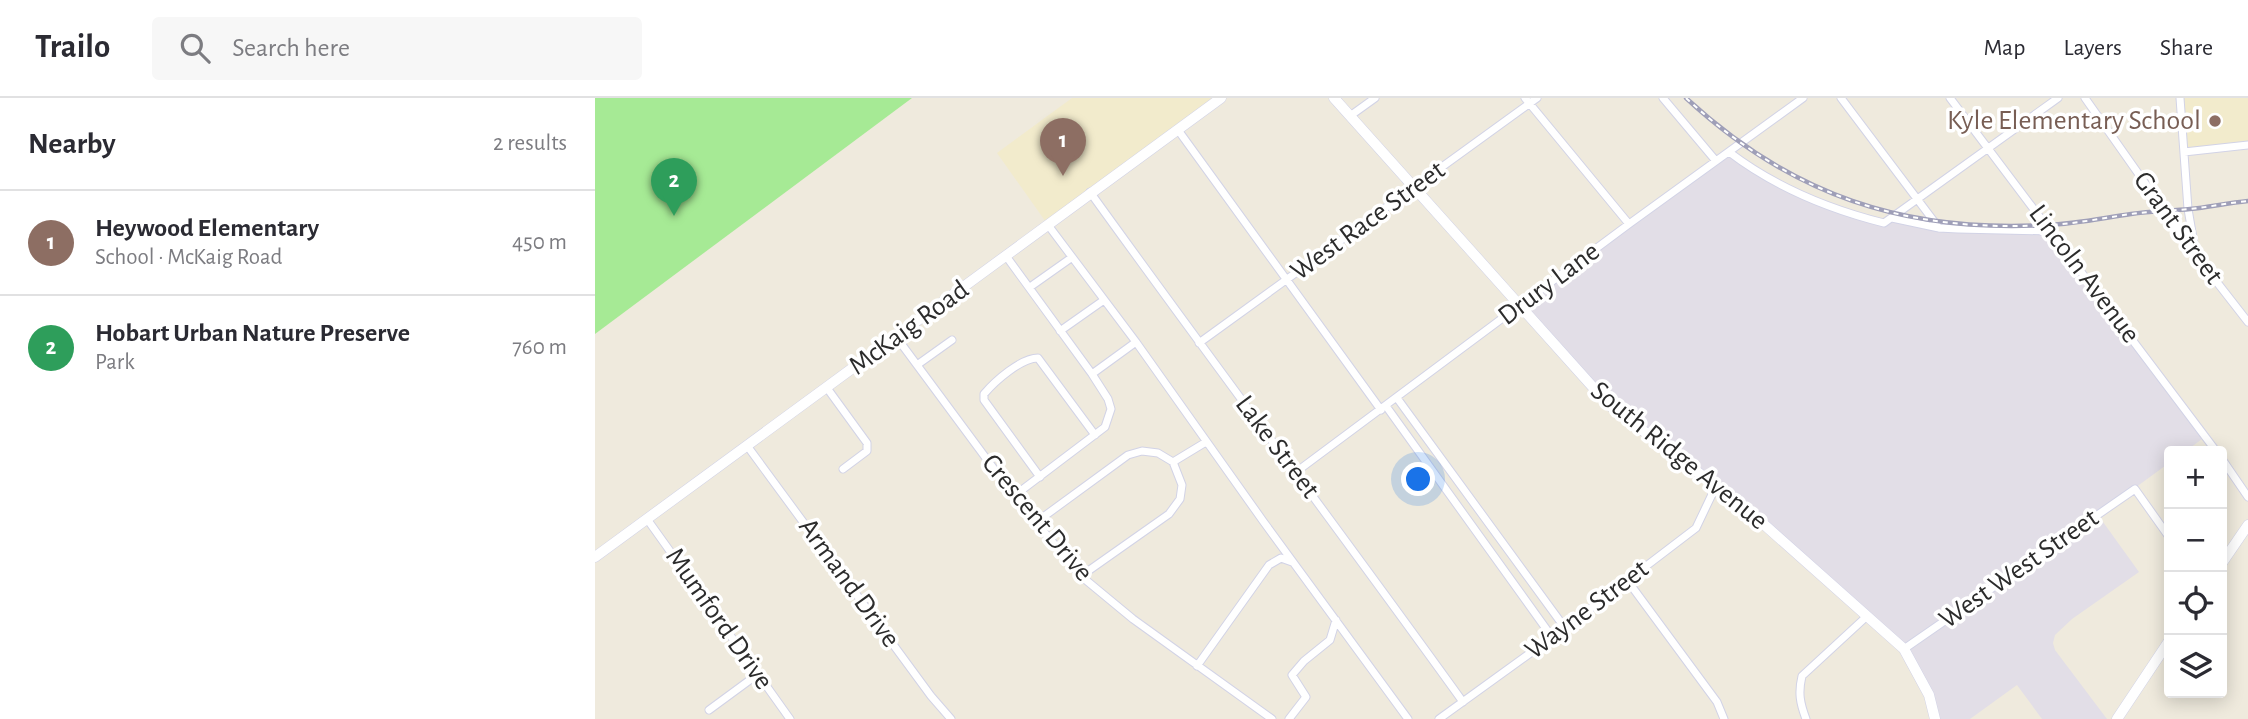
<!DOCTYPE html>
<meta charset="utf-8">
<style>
:root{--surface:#fff;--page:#f7f7f7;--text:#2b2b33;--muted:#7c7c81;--line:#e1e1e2;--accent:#3a44ff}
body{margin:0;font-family:"Alegreya Sans",sans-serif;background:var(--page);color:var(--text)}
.controls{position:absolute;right:21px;bottom:21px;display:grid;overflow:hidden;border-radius:7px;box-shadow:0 4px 18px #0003}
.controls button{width:63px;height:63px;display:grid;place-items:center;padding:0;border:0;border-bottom:2px solid var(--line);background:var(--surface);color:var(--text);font:35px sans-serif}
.you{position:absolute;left:824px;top:382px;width:24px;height:24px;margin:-18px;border:5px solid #fff;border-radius:50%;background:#1a73e8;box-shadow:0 0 0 10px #1a73e833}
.badge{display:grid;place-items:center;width:46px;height:46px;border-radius:50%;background:var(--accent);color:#fff;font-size:23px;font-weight:700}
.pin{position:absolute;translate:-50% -58px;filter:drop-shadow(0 2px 4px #0008)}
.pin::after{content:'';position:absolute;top:37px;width:24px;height:21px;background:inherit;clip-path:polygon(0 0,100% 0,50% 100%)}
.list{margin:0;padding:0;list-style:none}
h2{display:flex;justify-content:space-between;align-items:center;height:91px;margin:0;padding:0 28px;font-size:30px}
h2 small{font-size:23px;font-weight:400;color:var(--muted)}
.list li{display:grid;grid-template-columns:46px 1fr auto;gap:21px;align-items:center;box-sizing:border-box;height:105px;padding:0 28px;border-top:2px solid var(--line)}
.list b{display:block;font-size:26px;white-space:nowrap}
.list p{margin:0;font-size:23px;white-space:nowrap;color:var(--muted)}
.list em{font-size:23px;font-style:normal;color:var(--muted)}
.icon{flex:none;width:38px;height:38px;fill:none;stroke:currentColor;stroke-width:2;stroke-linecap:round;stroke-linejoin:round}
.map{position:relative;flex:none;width:1653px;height:621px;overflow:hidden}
header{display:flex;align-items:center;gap:42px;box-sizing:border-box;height:98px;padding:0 35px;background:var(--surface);border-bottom:2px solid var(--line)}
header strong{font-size:33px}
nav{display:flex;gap:38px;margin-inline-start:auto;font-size:24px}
.search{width:490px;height:63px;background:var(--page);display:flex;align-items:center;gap:18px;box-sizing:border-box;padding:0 24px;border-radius:7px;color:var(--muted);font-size:26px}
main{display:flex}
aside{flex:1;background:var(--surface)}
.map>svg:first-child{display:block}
.industrial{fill:#e2dee7}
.education{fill:#f2ebcc}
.green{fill:#a6ea95}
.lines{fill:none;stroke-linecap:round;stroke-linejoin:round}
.street-casing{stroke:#d2d3e6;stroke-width:9}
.secondary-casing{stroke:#d2d3e6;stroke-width:11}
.street{stroke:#fff;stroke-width:7}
.secondary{stroke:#fff;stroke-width:10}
.rail-casing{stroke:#9f9fb8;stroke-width:4.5}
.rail{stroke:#fff;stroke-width:2;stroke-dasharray:5;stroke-linecap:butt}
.education-dot{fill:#8d6e63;stroke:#fff;stroke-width:2.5}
.labels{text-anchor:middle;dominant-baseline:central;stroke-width:7;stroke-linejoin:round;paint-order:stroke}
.education-label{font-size:28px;fill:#785e54;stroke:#fff;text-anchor:end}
.street-label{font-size:28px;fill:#2c2c2c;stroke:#fff}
</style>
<header>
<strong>Trailo</strong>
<div class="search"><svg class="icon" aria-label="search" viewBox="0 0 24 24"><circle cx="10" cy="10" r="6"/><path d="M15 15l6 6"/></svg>Search here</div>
<nav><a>Map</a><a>Layers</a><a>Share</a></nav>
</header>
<main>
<aside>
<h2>Nearby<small>2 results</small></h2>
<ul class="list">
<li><span class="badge" style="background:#8d6e63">1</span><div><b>Heywood Elementary</b><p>School · McKaig Road</p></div><em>450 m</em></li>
<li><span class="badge" style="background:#2e9e5b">2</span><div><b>Hobart Urban Nature Preserve</b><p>Park</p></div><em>760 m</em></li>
</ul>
</aside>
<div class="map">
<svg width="1653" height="621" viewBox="0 0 1653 621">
<rect width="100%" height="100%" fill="#efeadd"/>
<path class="industrial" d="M1134 54 1186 87 1289 125 1302 116 1340 124 1373 127H1452L1611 338 1591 353H1574V365L1503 417 1544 474 1477 521 1460 537 1458 545 1460 552 1512 621H1447L1422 587 1375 621H1340L1309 551 1155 414 1013 306 924 210Z"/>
<path class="education" d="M477 0H626L453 127 402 55Z
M1585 0H1653V47L1589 54Z"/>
<path class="green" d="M0 0H317L0 236Z"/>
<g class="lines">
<defs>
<path id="street" d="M930 0 1034 126
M1068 0 1121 63
M1246 0 1344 130
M1355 0 1621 353
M1490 0 1600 156 1653 224
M1585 0 1593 111 1600 152
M755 18 780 0
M583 32 786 312
M1134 54C1180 89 1233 111 1289 125L1463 0
M1589 54 1653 47
M495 94C618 265 745 433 868 604
M1297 120 1344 130 1363 131 1456 133
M453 127 541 244 668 423 813 621
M411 158 497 276 513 301 516 311 510 329 419 398
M435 189 476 160
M465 233 509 202
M302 240 419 398 486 478 538 521 677 621
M604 245 942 0
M322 267 357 242
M497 276 541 244
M232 290 272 345V353L248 371
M802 300 970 530
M791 308 957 539
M153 349 336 598 356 621
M1627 361 1653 399
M578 364 611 344
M701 374 1034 126 1208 0
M445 379 389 302V296C400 283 426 260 443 260L500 337
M52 421 195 621
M440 425 533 357 547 353 563 355 578 364 587 387 585 401 574 416 486 478
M1032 482 1122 604 1129 621
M1309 551 1540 391 1574 439
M602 568 674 467 686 460 697 464
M114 612 163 576
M694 621 711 599 697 577 709 563 735 542 741 522
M844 621 970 530 1101 430 1121 388
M1211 621C1205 605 1203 595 1207 578L1271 519"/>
<path id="secondary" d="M739 0 1013 306 1155 414 1309 551 1334 597 1340 621
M0 459 626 0
M1627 465 1653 427
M1522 621 1574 543"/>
</defs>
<use href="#street" class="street-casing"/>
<use href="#secondary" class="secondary-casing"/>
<use href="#street" class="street"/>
<use href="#secondary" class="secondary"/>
<defs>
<path id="rail" d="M1091 0C1196 97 1309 135 1452 127 1480 126 1508 120 1536 116 1556 113 1575 113 1595 111 1614 109 1633 105 1653 103"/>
</defs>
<use href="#rail" class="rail-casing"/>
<use href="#rail" class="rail"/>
</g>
<circle class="education-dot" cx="1620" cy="23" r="7"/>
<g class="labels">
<g class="education-label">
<text x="1606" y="23">Kyle Elementary School</text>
</g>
<g class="street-label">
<text transform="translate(773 123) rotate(-36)">West Race Street</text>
<text transform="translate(1583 130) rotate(54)">Grant Street</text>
<text transform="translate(1489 176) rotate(53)">Lincoln Avenue</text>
<text transform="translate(954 186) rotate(-37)">Drury Lane</text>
<text transform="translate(314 230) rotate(-36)">McKaig Road</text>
<text transform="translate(682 349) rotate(53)">Lake Street</text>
<text transform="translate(1084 358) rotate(39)">South Ridge Avenue</text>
<text transform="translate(442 420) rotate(50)">Crescent Drive</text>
<text transform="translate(1424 471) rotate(-35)">West West Street</text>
<text transform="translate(254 485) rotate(54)">Armand Drive</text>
<text transform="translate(992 512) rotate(-37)">Wayne Street</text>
<text transform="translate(124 521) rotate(55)">Mumford Drive</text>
</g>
</g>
</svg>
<div class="controls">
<button>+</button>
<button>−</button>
<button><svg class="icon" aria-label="locate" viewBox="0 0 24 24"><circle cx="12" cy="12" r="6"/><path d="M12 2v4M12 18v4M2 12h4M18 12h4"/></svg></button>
<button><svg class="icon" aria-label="layers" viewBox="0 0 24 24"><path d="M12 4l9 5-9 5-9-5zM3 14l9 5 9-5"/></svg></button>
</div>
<div class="you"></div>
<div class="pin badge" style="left:468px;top:78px;background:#8d6e63">1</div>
<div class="pin badge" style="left:79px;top:118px;background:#2e9e5b">2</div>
</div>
</main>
